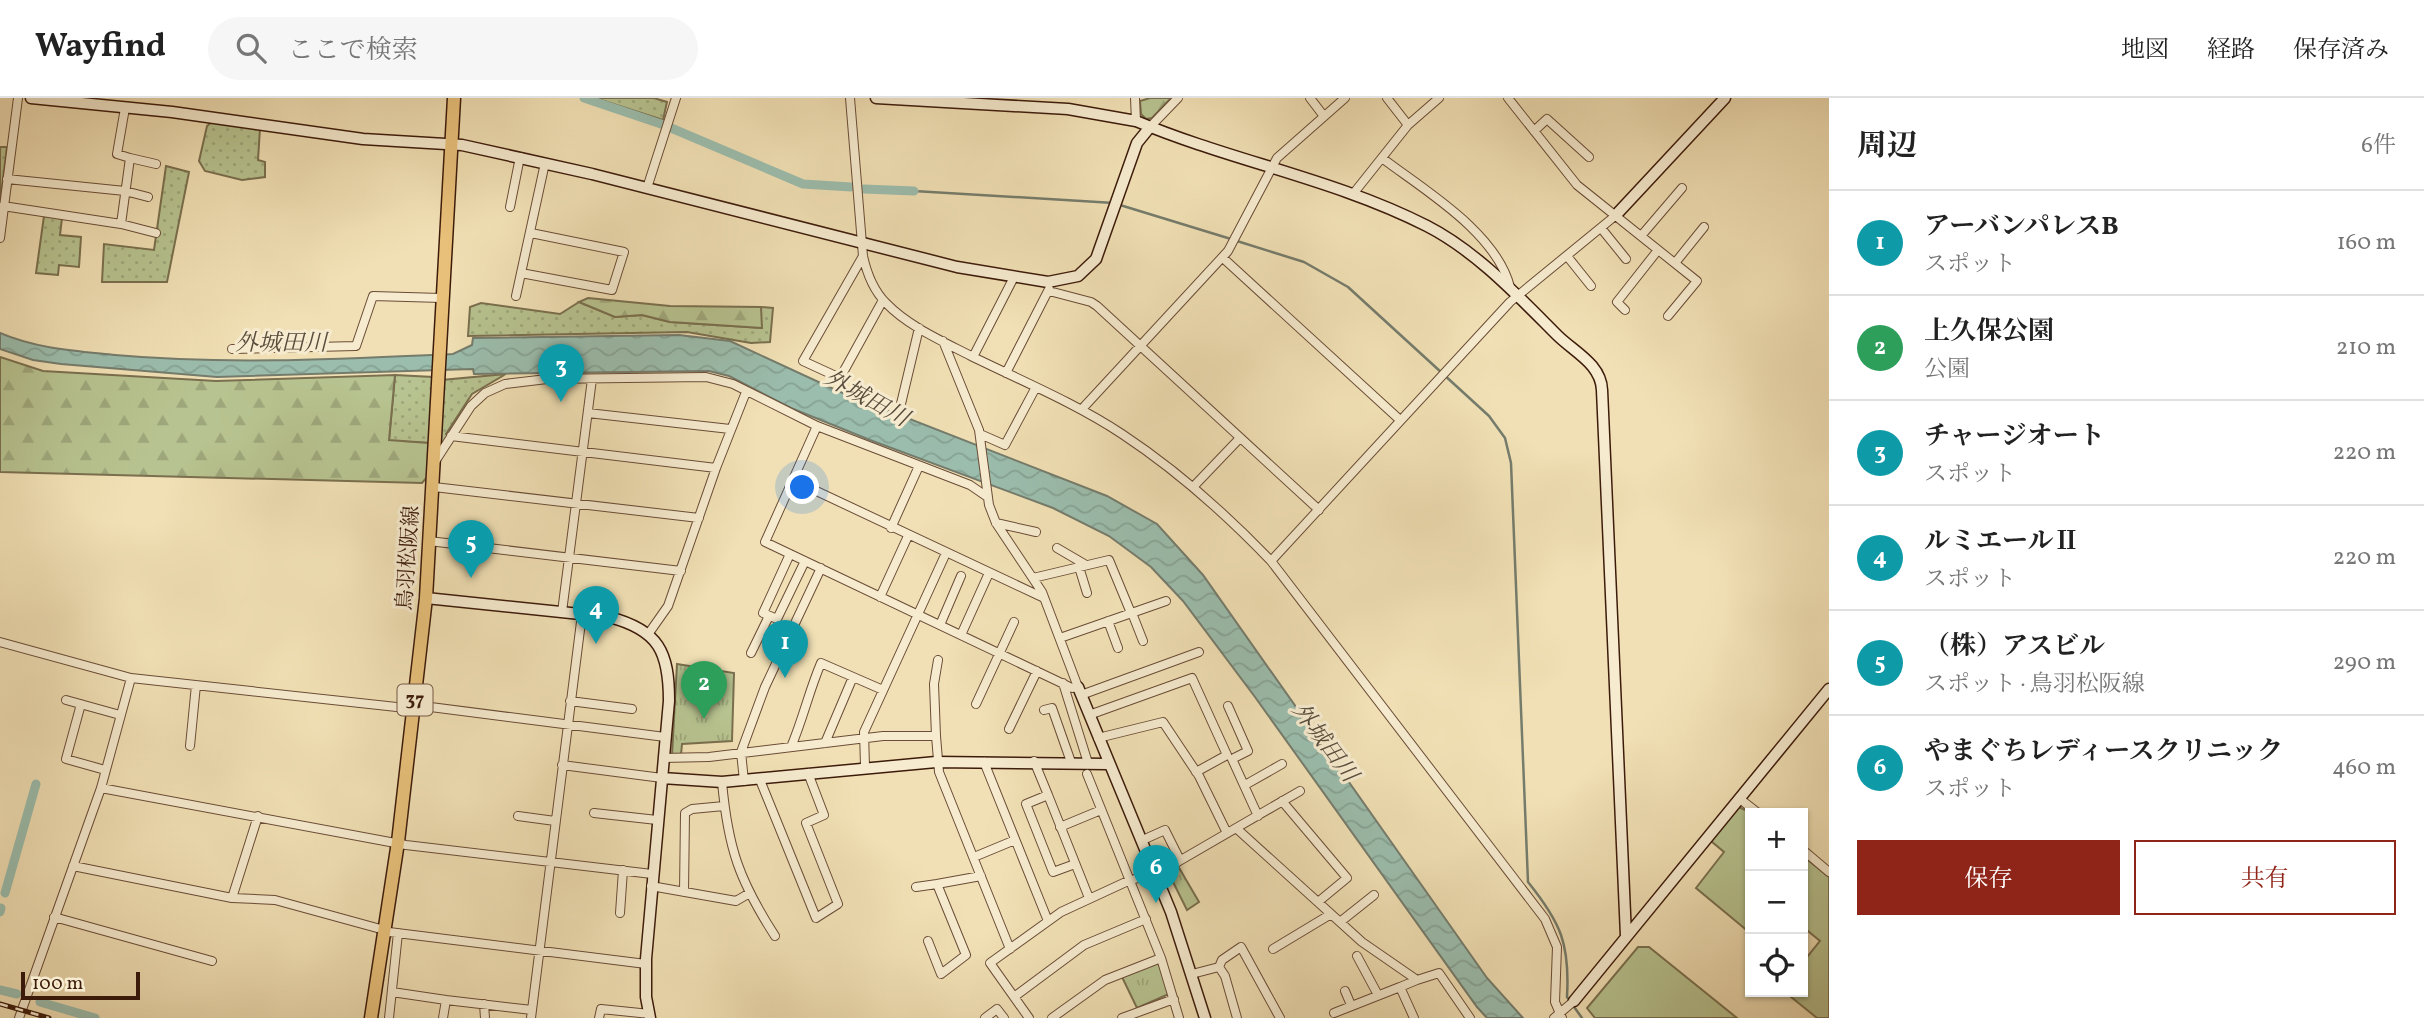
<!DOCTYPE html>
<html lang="ja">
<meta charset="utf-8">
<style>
:root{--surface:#fff;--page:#f6f6f6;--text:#222;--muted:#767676;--line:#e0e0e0;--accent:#8f2418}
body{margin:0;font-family:Vollkorn,"Noto Serif JP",serif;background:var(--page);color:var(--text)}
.controls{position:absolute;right:21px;bottom:21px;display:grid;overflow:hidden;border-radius:0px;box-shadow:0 2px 5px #0004}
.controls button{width:63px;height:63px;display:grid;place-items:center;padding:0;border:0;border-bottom:2px solid var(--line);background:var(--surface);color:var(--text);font:35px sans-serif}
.scale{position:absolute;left:21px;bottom:18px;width:119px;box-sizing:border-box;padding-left:7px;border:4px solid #3d1b0b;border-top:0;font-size:19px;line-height:24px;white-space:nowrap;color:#3d1b0b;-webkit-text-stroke:5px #f6ebcf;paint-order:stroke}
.you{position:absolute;left:803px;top:390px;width:24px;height:24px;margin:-18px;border:5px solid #fff;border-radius:50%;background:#1a73e8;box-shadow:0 0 0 10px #1a73e833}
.badge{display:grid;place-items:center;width:46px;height:46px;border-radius:50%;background:var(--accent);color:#fff;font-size:23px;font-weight:700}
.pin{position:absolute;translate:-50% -58px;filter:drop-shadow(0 2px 4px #0008)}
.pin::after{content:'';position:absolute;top:37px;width:24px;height:21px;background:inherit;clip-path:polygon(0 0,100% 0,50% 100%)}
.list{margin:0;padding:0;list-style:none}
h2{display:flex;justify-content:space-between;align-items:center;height:91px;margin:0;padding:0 28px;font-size:30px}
h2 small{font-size:23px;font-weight:400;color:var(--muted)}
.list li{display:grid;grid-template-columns:46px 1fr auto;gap:21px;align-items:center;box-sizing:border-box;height:105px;padding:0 28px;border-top:2px solid var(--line)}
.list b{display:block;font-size:26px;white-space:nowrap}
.list p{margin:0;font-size:23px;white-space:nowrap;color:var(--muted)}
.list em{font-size:23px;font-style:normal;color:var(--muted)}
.actions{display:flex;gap:14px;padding:21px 28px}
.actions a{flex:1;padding:16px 0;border:2px solid var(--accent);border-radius:0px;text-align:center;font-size:24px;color:var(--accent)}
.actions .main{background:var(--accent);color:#fff}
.icon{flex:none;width:38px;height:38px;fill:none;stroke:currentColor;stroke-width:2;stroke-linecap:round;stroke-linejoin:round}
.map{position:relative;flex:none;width:1829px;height:920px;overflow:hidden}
header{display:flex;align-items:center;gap:42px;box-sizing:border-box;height:98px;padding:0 35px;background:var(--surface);border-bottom:2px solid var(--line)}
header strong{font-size:33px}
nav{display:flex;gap:38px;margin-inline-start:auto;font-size:24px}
.search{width:490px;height:63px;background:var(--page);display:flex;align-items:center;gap:18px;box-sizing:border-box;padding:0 24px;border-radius:38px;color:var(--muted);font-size:26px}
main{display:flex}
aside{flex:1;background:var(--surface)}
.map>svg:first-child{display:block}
.grass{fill:url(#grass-dots);stroke:#7a6f4e;stroke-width:2}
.forest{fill:url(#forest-firs);stroke:#7a6f4e;stroke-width:2}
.park{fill:url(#park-tufts);stroke:#7a6f4e;stroke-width:2}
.pitch{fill:#b7c390;stroke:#7a6f4e;stroke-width:2}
.water{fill:url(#water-waves);stroke:#757c6c;stroke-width:2}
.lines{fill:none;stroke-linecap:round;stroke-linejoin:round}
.stream{stroke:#757c6c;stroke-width:2.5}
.canal{stroke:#9bbdad;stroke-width:9}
.street-casing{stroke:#6a4c36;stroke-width:10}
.secondary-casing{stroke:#3d1b0b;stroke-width:13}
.primary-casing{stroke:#3d1b0b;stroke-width:15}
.street{stroke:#f6ebcf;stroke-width:8}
.secondary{stroke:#f6ebcf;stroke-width:10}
.primary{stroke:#e8c07a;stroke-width:12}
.rail-casing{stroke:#3d1b0b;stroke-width:5}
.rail{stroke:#f6ebcf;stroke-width:2.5;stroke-dasharray:8;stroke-linecap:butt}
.labels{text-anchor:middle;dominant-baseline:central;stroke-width:6;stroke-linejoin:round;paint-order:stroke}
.shield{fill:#f6ebcf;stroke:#745946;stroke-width:2}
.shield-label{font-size:19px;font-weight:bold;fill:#3d1b0b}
.street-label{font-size:21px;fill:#3d1b0b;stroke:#f6ebcf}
.water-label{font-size:23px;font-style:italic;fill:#594c3c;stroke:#f6ebcf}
</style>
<header>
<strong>Wayfind</strong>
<div class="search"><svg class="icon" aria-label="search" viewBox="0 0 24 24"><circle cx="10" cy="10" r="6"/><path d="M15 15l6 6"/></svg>ここで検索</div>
<nav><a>地図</a><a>経路</a><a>保存済み</a></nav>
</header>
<main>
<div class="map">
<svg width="1829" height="920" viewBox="0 0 1829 920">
<defs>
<pattern id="grass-dots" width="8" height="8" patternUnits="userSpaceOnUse" patternTransform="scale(1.75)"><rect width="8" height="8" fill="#b7c390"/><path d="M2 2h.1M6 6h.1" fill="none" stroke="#9ea77b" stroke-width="1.8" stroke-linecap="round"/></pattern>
<pattern id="forest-firs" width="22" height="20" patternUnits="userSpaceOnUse" patternTransform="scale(1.75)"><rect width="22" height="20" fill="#b7c390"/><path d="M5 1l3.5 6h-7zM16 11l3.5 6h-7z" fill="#9ea77b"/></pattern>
<pattern id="park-tufts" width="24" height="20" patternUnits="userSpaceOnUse" patternTransform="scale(1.75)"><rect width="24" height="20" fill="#b7c390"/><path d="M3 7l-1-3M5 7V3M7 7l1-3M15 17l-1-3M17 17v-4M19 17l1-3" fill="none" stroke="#9ea77b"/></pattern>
<pattern id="water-waves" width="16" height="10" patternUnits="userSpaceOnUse" patternTransform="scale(1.75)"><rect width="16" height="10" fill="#9bbdad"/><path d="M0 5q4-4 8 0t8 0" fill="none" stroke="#86a294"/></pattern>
</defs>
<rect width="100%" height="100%" fill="#f1e0b5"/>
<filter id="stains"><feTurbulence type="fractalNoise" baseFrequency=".00286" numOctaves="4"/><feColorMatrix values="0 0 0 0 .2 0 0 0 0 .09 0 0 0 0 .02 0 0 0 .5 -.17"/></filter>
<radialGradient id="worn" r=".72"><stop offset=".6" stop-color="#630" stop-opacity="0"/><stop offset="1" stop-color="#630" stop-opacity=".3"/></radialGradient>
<path class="grass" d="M595 0H654L667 4 663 22Z
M213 23 260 30 258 62 265 64V79L242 82 205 73 199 63 207 28Z
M0 49H7L0 105Z
M166 68 189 74 167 184H102L104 146 154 152Z
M44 118 62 120 60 137 81 139 79 169 59 167 58 177 36 175Z
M579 204 615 219 642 217 670 224 761 230V209L773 210 770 244 751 245 687 234 468 238 470 209 481 205 560 216Z
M506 276 472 296 446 336 449 338 439 352 442 282Z
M395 277 433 279 429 345 389 343Z"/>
<path class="forest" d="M1150 0H1171L1152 20 1146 21 1141 16 1140 3Z
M588 200 670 208 761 209 762 230 670 224 642 217 615 219 579 204Z
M0 259 43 273 216 283 395 277 389 342 429 345 428 378 422 385 0 374Z"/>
<path class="park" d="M677 566 734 575 732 643 682 646 681 657H672Z
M1178 768 1199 804 1187 812 1168 774Z
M1157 865 1160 868 1169 896 1137 910 1122 879Z"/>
<path class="pitch" d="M1739 709 1751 715 1750 835 1696 790 1724 754 1711 743Z
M1803 758 1829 779V920H1817L1785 894H1803V864L1820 843 1803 829Z
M1638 849H1649L1737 920H1595L1587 910Z"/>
<path class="water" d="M0 235C37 251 76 253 115 257 228 267 340 261 453 256L472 247 473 240 679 237 730 243 838 293 1107 398 1157 426 1203 477 1487 880 1523 920H1487L1477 909 1255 599 1183 503 1151 469 1109 438 1053 410 870 342 791 310 729 278 709 273 474 276 473 271 217 279 61 266 33 262 0 251Z"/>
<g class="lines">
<path class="stream" d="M914 93 1114 105
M1120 107 1231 141
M1237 143 1304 164 1348 189 1489 318 1505 340 1511 365 1528 784C1561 825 1570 846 1567 899L1582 920"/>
<path class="canal" d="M584 0 664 27 803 86 851 89
M864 91 914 93
M5 795 36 686
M0 814 1 810
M0 892 17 896
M40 904 95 920"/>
<defs>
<path id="street" d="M850 0 863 158C867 176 873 192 886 205 908 228 942 243 971 258 1022 283 1075 305 1122 336 1178 373 1225 415 1271 463L1545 821 1557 849 1555 904 1562 920
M1135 0 1136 23
M1310 0 1323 17
M1387 0 1408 27
M1508 0 1577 87 1697 183 1668 218
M1150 29 1178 0
M1534 33 1547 21 1589 59
M130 60 156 66
M1382 60C1424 92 1496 134 1510 189
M7 81 125 93 148 99
M647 90 676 0
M1353 96 1408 27 1439 0
M3 108 121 126 130 60 117 56 125 10
M510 109 520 59
M121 126 156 135
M1601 130 1626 161
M1641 138 1682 90
M0 140 18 0
M863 158 803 263 840 280 883 202
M1567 158 1591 188
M1223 160 1400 322
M1675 165 1704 129
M521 175 612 192 624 154 531 135
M1049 193 1091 204 1097 208 1319 412
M516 198 545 65
M1625 212 1617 204 1658 152
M232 251 356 248 373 198 441 200
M973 259 1014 179
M1006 275 1049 191
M900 310 919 230
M1082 311 1228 153 1277 60 1345 0
M588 315 730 331
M817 328 765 444 1072 590 1078 589 1042 494 996 425 989 407 979 332 943 243
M980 336 1005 347 1036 289
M451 338 716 370
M436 362 471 308 485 295 505 286 547 281 706 279 733 286 817 328 970 387 986 398
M793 382 1044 500
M1194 388 1240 340
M434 389 699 420
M996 425 1036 434
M891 430 919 368
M429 443 681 473
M1057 450 1086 467
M790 456 763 515 777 521 805 463
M1271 463 1510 204 1615 118
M1079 469 1087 495
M1033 480 1109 462 1131 515
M880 499 908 438
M562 514 592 281
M1132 515 1143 543
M1108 523 1118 550
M940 527 961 478
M649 535 668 508 716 370 746 294
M961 537 989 475
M1060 540 1166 503
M0 544 131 580 415 611
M751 555 769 518
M1063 585 1088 665
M1081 597 1199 554
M66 602 120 617
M570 603 632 611
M81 606 66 661 105 672
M976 606 1014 524
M415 607 665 639
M1228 608 1248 653 1232 661 1258 718
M1044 612 1052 610 1071 664
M1089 617 1192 580 1227 657 1196 674
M1009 631 1037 573
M936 638 934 586 938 562
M1098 640 1163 624 1199 678 1227 735
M825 645 853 579
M190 648 196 587
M791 649C803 621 809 593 821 565L883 592
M663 660 709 659 883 638H936L939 674 1010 851
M1034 663 1048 697
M984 664 1048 823
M562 667 662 680
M865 668 864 634 946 455
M1087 676 1161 860 1179 920
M760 682 816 820 838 806 806 725 824 717 808 675
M744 683 741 654 765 589 821 470
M722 684C728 750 739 782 775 838
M1245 687 1282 666
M101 690 406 747 652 776
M1740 701 1758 715
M1282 703 1347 780 1318 804
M594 715 657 722
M518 718 555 723
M1060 729 1101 712
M1236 730 1362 844 1417 882 1439 875 1470 920
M1145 741 1165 732 1180 762
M1803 752 1829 774
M974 759 1015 742
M1075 766 1053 774 1026 706 1048 697 1089 800
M73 768 232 800 275 802 377 830
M651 788 736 803 748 796
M916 789 937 786
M684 794 685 715 692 711 724 708
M232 800 258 718
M620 815 623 772
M54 819 212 863
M1340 824 1374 797
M389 834 646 866
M928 843 941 876 966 857 937 786 981 778
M1273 851 1331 816
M1357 858 1378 897
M1219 869 1225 878 1237 920
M1192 876 1219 869 1222 862 1241 849 1280 920
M1345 893 1351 907
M392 894 446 902 443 920
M1014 899 1084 847 1146 821
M446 902 532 912
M484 906 485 920
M1334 915 1400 889
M19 920 101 690 131 580
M389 920 398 835
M531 920 582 516
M599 920 601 911 650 916
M985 920 997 911 1004 920
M1029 920 990 865 1061 814 1128 783 1162 773 1300 693
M1052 920 1105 882 1161 860
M1122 920 1174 901
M1414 920 1400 889 1417 882
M1554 920 1574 903"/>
<path id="secondary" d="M31 0 172 14 363 41 462 47 592 76 957 169 1048 184 1078 178 1096 161 1137 45 1150 29
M876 0 1068 11 1136 23C1231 63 1335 81 1427 128 1476 153 1518 198 1557 237 1574 254 1601 266 1602 292L1626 838
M1615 118 1725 0
M426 500 609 519C659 532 669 554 669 603L646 861V899L650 920
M1078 589 1171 814 1205 920
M662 680 722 684 936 664 1108 666
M1574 903 1829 591"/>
<path id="primary" d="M371 920 398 744 426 500 454 0"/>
</defs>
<use href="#street" class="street-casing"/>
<use href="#secondary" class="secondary-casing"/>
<use href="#primary" class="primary-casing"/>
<use href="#street" class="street"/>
<use href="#secondary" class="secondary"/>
<use href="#primary" class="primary"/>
<defs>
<path id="rail" d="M0 906 49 920"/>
</defs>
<use href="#rail" class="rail-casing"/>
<use href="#rail" class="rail"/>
</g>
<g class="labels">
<rect class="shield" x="397.5" y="586.5" width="35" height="31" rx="5"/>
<g class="shield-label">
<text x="415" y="602">37</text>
</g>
<g class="street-label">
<text transform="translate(409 460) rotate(-86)">鳥羽松阪線</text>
</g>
<g class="water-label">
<text x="281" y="246">外城田川</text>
<text transform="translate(866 301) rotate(29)">外城田川</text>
<text transform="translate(1324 645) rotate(53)">外城田川</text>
</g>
</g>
<rect width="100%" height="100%" filter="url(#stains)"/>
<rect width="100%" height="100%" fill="url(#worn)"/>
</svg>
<div class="controls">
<button>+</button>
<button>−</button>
<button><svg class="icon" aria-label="locate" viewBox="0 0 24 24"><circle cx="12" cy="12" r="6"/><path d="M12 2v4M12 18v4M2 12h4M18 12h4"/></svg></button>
</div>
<div class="scale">100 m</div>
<div class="you"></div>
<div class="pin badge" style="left:785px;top:580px;background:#0f9aa8">1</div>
<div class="pin badge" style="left:704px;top:621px;background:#2e9e5b">2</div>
<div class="pin badge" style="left:561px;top:304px;background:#0f9aa8">3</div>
<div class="pin badge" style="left:596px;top:546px;background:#0f9aa8">4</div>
<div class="pin badge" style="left:471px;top:480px;background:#0f9aa8">5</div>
<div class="pin badge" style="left:1156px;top:805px;background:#0f9aa8">6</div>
</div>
<aside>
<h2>周辺<small>6件</small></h2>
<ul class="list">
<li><span class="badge" style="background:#0f9aa8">1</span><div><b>アーバンパレスB</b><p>スポット</p></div><em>160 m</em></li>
<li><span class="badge" style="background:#2e9e5b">2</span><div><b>上久保公園</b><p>公園</p></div><em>210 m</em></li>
<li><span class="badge" style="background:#0f9aa8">3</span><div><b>チャージオート</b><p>スポット</p></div><em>220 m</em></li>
<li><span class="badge" style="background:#0f9aa8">4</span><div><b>ルミエールⅡ</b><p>スポット</p></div><em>220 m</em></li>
<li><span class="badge" style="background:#0f9aa8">5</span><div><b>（株）アスビル</b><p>スポット · 鳥羽松阪線</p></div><em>290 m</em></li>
<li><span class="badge" style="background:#0f9aa8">6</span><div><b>やまぐちレディースクリニック</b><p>スポット</p></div><em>460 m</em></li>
</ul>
<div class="actions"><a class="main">保存</a><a>共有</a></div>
</aside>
</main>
